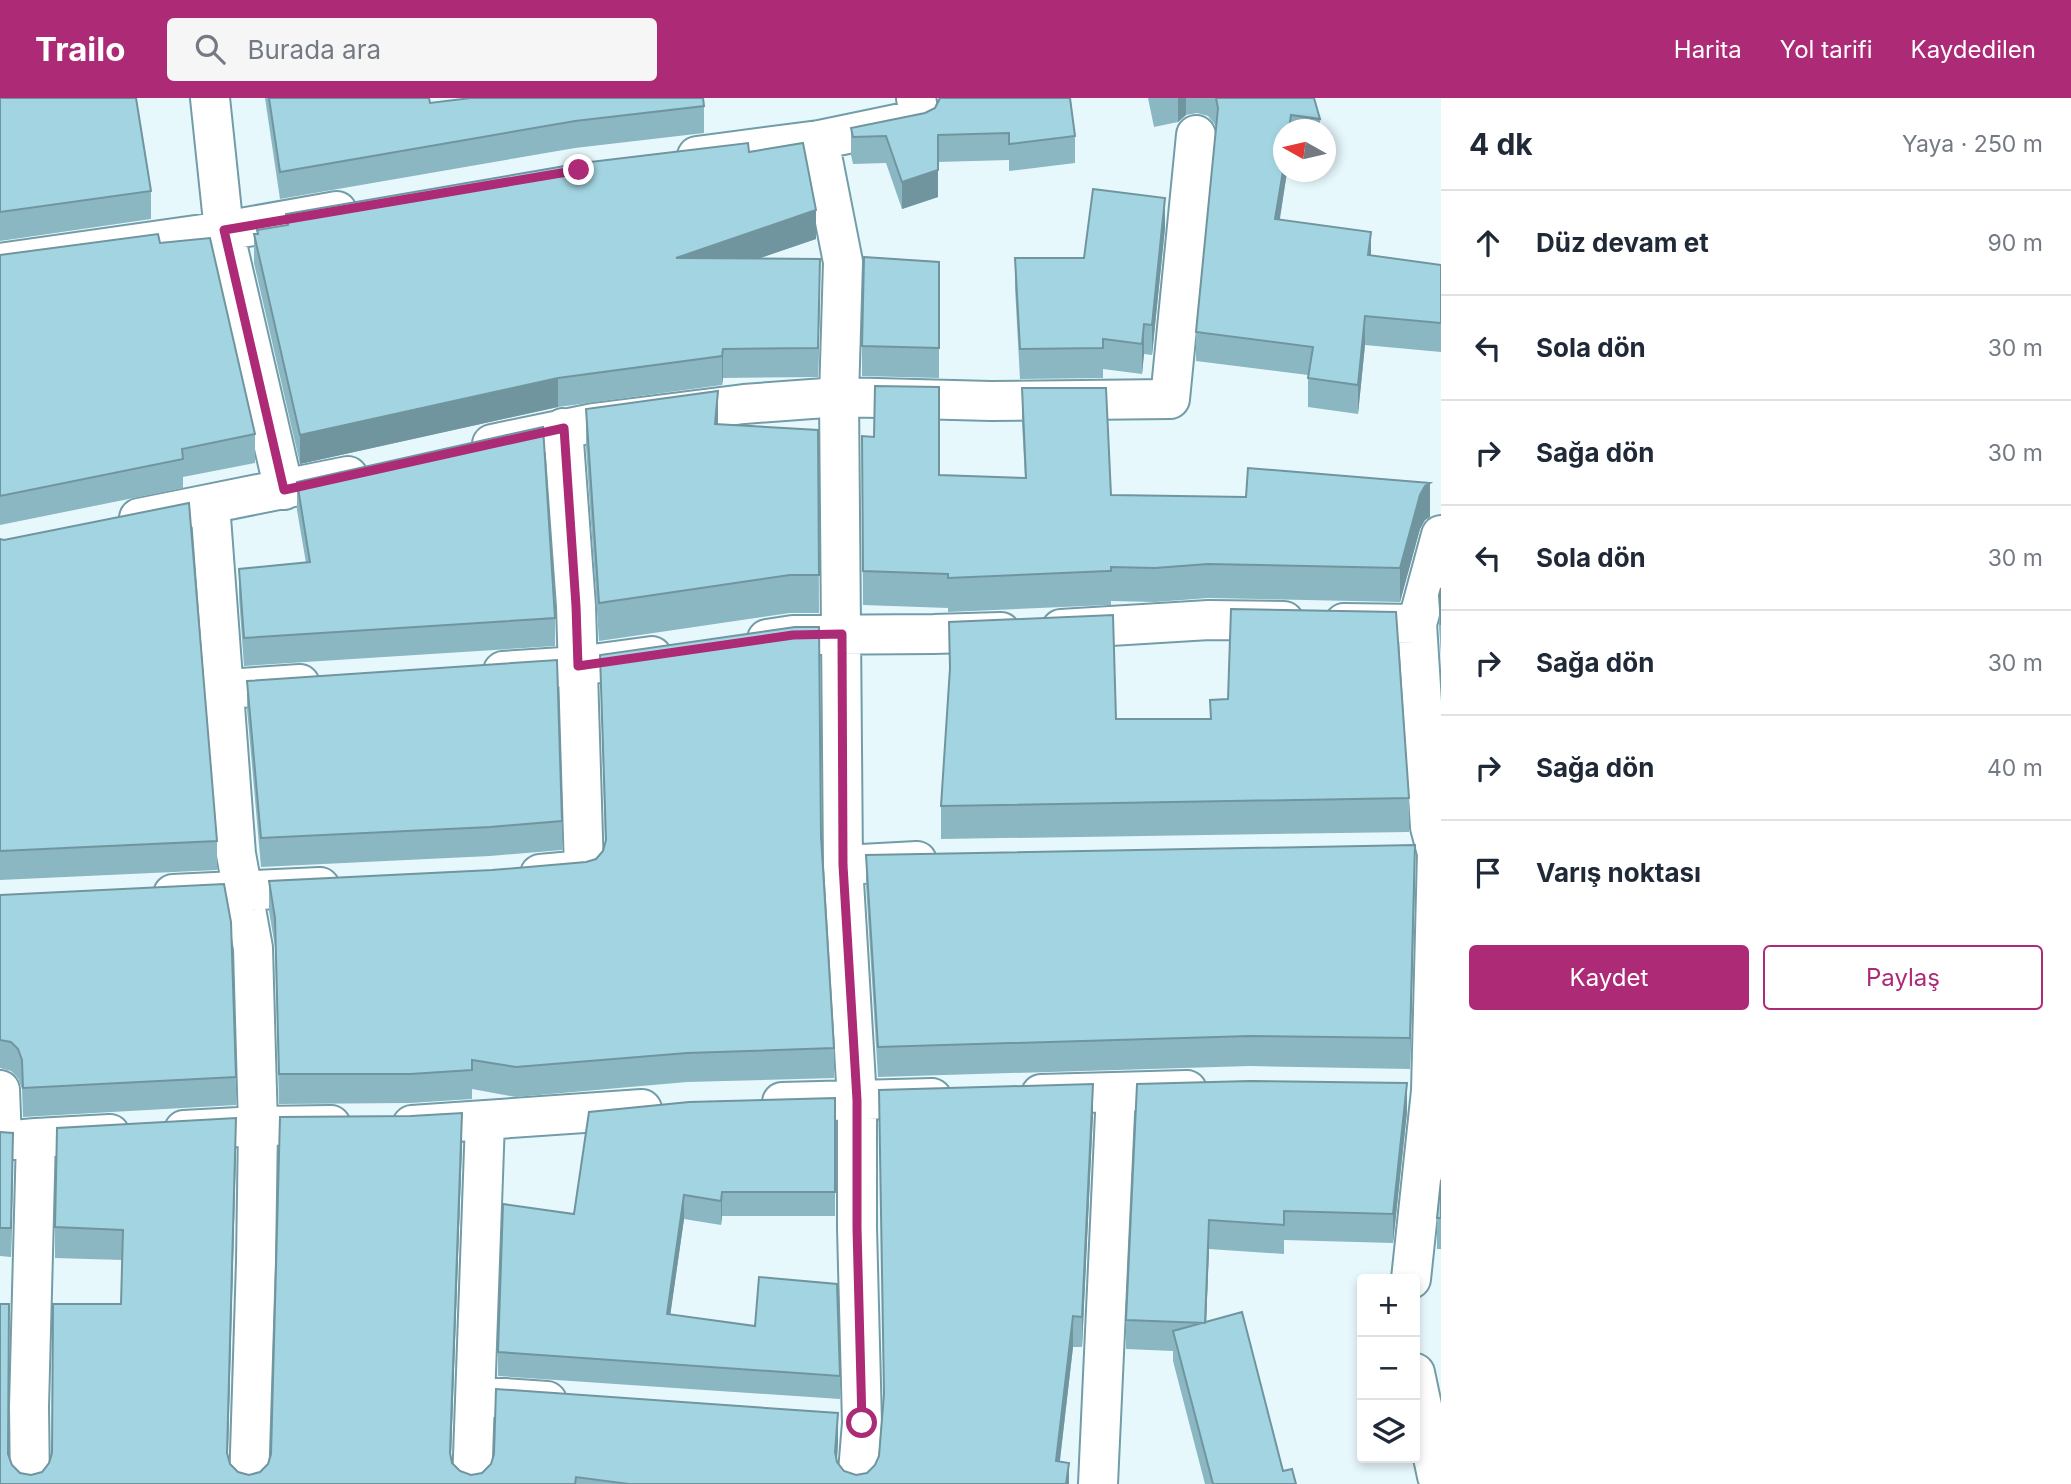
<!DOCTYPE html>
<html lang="tr">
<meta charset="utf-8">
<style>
:root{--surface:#fff;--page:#f6f6f7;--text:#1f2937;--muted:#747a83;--line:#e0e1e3;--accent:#ac2a76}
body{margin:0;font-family:Inter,sans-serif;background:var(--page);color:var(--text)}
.controls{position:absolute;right:21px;bottom:21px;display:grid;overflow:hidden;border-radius:7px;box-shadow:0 4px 10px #0003}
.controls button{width:63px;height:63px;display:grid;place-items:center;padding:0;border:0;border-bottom:2px solid var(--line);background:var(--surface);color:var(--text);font:35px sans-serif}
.compass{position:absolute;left:1273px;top:21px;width:63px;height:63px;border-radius:50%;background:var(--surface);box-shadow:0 4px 10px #0003;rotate:278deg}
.stop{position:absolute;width:21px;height:21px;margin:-16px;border:5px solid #ac2a76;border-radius:50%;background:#fff}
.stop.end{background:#ac2a76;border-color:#fff;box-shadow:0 2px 7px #0008}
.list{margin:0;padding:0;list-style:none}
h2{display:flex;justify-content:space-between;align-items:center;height:91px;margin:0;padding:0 28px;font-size:30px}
h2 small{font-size:23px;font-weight:400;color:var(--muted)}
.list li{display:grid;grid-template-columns:46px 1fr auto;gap:21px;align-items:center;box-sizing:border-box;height:105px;padding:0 28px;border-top:2px solid var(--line)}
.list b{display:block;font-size:26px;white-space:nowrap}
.list em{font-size:23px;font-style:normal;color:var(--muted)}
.actions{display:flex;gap:14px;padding:21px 28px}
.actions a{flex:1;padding:16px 0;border:2px solid var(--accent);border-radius:7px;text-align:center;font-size:24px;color:var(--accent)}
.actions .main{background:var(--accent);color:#fff}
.icon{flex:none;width:38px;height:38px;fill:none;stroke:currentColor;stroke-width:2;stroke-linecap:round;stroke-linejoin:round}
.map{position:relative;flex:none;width:1441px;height:1386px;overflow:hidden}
header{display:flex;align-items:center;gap:42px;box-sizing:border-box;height:98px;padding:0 35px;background:var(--accent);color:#fff}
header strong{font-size:33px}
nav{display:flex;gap:38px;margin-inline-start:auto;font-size:24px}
.search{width:490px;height:63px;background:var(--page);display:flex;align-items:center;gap:18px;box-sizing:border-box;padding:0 24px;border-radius:7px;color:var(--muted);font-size:26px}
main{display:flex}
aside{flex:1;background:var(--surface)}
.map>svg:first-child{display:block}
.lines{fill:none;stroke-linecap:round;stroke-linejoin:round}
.minor-casing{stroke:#729da8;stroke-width:42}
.minor{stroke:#fff;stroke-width:38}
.wall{fill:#8bb7c2}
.shaded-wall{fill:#71959e}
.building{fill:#a2d5e1;stroke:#71959e;stroke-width:2}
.route{stroke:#ac2a76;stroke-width:9}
</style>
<header>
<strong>Trailo</strong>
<div class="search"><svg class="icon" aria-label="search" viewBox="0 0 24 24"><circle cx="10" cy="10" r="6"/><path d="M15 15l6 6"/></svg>Burada ara</div>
<nav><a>Harita</a><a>Yol tarifi</a><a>Kaydedilen</a></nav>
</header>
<main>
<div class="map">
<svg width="1441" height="1386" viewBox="0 0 1441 1386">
<rect width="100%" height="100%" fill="#e7f8fd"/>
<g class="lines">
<defs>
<path id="minor" d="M210 0 224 133 284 392
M819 42 843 164 839 299 843 767
M697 58 819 42 920 21 916 0
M0 165 224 133 337 113
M492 346 593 325 744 306 839 299 991 303 1170 301 1196 37
M210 406 236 756 253 850 258 1028 256 1164 249 1386
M139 420 348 378
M1344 525 1417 526 1430 729 1437 755 1431 993 1411 1181
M1417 526 1441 437
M1061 531 1209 522 1284 523
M767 541 793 537 934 536 1001 534
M503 573 578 568 652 558
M225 591 300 586
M540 776 584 772 576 508 563 330
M173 796 320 789
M0 992 2 1042
M1041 996 1187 992
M782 1004 932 1000
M412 1027 642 1011
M184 1032 258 1028 331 1027
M36 1040 110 1036
M0 1043 36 1040 29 1309 30 1386
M1415 1275 1437 1378 1441 1386
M476 1298 547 1303
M472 1386 485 1023
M857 1386 862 1325 857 1130V1002L843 767 917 763
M1098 1386 1116 994"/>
</defs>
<use href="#minor" class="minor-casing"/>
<use href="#minor" class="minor"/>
</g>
<path class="wall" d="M0 0 151 93V121L0 143Z
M265 0H429L430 5 704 8V35L575 50 280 101Z
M1148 0H1314L1320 21V32H1284V74H1287L1280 121 1371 157 1441 167V254L1365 247 1358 316 1308 309V277L1196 263V234L1216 28 1208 18 1197 15 1186 17 1178 24 1154 29Z
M851 30 1075 38V65L1009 73V62L938 64V99L902 111 886 65 853 66 851 57Z
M749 54 816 141 759 160 820 189 818 279 723 280 722 287 558 309 300 366 254 165V136L286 127V116Z
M1165 130 1152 257 1144 256 1142 276 1103 271V280L1020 281 1015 190V160H1084Z
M160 145 255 336V365L183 379V390L0 427V157Z
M939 164V280L862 278V248Z
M1022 290 1111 397 1430 419 1425 422 1420 431 1400 504 1208 500 1155 504 1111 503V507H1108L948 514V510L863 507 862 338 939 377 1025 380 1022 325Z
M586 311 718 326 818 332 819 515H790L599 543 586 349Z
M297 384 555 520V548L244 568 239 499V471L306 465 297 412Z
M0 441 217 743V772L0 782Z
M1441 490V558L1439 528V497Z
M600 557 821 738 834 950V980L687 984 516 999 472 991V1001L410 1005 279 1006 275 849 269 813V783L492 772 586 764 596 761 603 753 605 745Z
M247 583 562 723V752L490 758 261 769 247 611Z
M1116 621 1409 700V734L941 741V708Z
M866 757 1415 777 1410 971 1250 968 878 979 866 787Z
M0 797 236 979V1007L23 1019 22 991 18 980 11 973 0 970Z
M1137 986 1407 1014 1393 1145 1284 1142V1156L1209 1151 1206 1224 1283 1373 1296 1386H1205L1173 1263V1253L1126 1251V1222Z
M835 1000V1118H722L721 1127 684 1121 670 1217 840 1278V1301L498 1278V1254L574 1116Z
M1093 1016 1082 1249H1073L1060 1363 1069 1386H0L8 1357 12 1367 20 1375 31 1377 42 1374 49 1365 121 1206 122 1162 55 1160V1129L236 1051 228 1357 230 1366 238 1374 249 1377 260 1374 268 1366 462 1046 451 1359 452 1365 460 1373 471 1377 838 1345 837 1364 844 1373 856 1377 867 1375 875 1367Z
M0 1034 13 1064 11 1159 0 1158Z
M1441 1082V1151H1437V1120Z"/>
<path class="shaded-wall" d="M1178 0H1186V17L1178 24Z
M1284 67V74H1287L1275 150V121Z
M938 72V99L902 111V84Z
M1165 100V130L1152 257V227Z
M816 112V141L676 189V160Z
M1371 134V163L1368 157Z
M820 161V189L818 279V250Z
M1365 218V247L1358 316V287Z
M1144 226V256L1142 276V246Z
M723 251V280L722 287V258Z
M558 280V309L300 366V337Z
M718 293V332L715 326Z
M1430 385V419L1425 422 1420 431 1400 504V470L1420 397 1425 388Z
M1415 747V777L1410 971V940Z
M1407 985V1014L1393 1145V1116Z
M1093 986V1016L1082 1249V1219Z
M462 1015V1046L450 1385V1355Z
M236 1020V1051L227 1385V1355Z
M13 1035V1064L11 1159V1130Z
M722 1094V1118L721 1127V1103Z
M684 1097V1121L667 1240V1216Z
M1209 1122V1151L1205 1254V1225Z
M1073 1218V1249L1057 1386 1056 1363Z
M838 1315V1345L835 1384V1354Z
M1069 1365V1386H1066Z"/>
<path class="building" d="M0 0H136L151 93 0 114Z
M269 0H429L430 5 471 0H703L704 8 575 23 280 74Z
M940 0H1070L1075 38 1009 46V35L938 37V72L902 84 886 38 853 39 851 30 925 15 935 10Z
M1216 0H1314L1320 21 1291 17 1289 32H1284V67L1275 121 1371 134 1368 157 1441 167V225L1365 218 1358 287 1308 280 1313 249 1196 234 1218 10Z
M748 45 749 54 803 45 816 112 676 160 820 161 818 250 723 251 722 258 558 280 300 337 254 136H258L257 132 288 127 286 116 582 65Z
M1093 91 1165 100 1152 227 1144 226 1142 246 1103 241V250L1020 251 1015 160H1084Z
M158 136 160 145 210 140 255 336 182 351 183 361 0 398V157Z
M864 159 939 164V250L862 248Z
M875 288 939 289V377L1026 380 1022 290H1106L1111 397 1246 399 1248 370 1430 385 1425 388 1420 397 1400 470 1208 466 1155 470 1111 469V473H1108L948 480V476L863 473 862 338 874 339Z
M718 293 715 326 818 332 819 477H790L599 505 586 311Z
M543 329 555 520 244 540 239 471 310 464 297 384Z
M189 405 217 743 0 753V441L4 442Z
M1441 490V527L1439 497Z
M1231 511 1396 514 1409 700 941 708 950 570 949 524 1113 517 1116 621H1211L1210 602 1228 601Z
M795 529H819L821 738 834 950 687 955 516 969 472 962V972L410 976H279L275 820 269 783 492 772 586 764 596 761 603 753 606 742 600 557Z
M557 562 562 723 490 729 261 740 247 583Z
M1415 747 1410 940 1250 938 878 949 866 757Z
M224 786 231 824 236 979 23 990 22 962 18 951 11 944 0 942V797Z
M1250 983 1407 985 1393 1116 1284 1113V1127L1209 1122 1205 1225 1126 1222 1137 986Z
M1093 986 1082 1219 1073 1218 1056 1363 1069 1365 1066 1386H629L576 1379 575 1386H0V1206H9L8 1356 12 1367 20 1375 31 1377 42 1374 49 1365 52 1355 53 1206H121L123 1132 55 1129 57 1030 236 1020 227 1355 230 1366 238 1374 249 1377 260 1374 268 1366 271 1356 280 1019 411 1018 462 1015 450 1355 452 1365 460 1373 471 1377 482 1375 491 1366 494 1356 496 1291 838 1315 835 1354 837 1364 844 1373 856 1377 867 1375 875 1367 879 1358 884 1296 879 992Z
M835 1000V1094H722L721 1103 684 1097 667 1216 755 1228 759 1179 837 1186 840 1278 498 1254 503 1106 574 1116 589 1014 689 1004Z
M0 1034 13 1035 11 1130H0Z
M1441 1082V1120H1437Z
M1242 1214 1283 1373 1292 1371 1296 1386H1213L1173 1233Z"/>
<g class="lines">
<path class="route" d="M579 72 224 132 284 392 564 330 576 508 578 568 793 537 842 536 843 767 857 1002V1130L862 1325"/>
</g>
</svg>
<div class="controls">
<button>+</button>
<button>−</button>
<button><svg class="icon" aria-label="layers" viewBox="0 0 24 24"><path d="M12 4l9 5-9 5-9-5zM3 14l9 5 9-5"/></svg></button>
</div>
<svg class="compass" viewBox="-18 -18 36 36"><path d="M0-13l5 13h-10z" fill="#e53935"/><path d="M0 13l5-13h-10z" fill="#747a83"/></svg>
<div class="stop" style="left:862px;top:1325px"></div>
<div class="stop end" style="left:579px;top:72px"></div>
</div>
<aside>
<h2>4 dk<small>Yaya · 250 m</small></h2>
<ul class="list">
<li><svg class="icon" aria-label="ahead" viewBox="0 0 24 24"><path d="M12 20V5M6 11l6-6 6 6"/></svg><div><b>Düz devam et</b></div><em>90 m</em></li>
<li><svg class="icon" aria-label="left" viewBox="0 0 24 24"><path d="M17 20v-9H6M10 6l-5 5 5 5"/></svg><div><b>Sola dön</b></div><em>30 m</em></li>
<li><svg class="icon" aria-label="right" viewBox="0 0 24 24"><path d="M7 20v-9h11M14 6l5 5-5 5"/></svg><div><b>Sağa dön</b></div><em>30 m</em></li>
<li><svg class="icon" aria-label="left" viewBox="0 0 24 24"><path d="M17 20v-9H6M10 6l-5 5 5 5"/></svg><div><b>Sola dön</b></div><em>30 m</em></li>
<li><svg class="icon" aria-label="right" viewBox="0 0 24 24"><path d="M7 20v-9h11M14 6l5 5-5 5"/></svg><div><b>Sağa dön</b></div><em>30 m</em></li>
<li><svg class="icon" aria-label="right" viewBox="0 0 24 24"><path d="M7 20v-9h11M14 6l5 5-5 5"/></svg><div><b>Sağa dön</b></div><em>40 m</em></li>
<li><svg class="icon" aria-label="arrive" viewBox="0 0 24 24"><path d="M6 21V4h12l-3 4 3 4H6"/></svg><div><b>Varış noktası</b></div></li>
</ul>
<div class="actions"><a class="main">Kaydet</a><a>Paylaş</a></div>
</aside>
</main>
